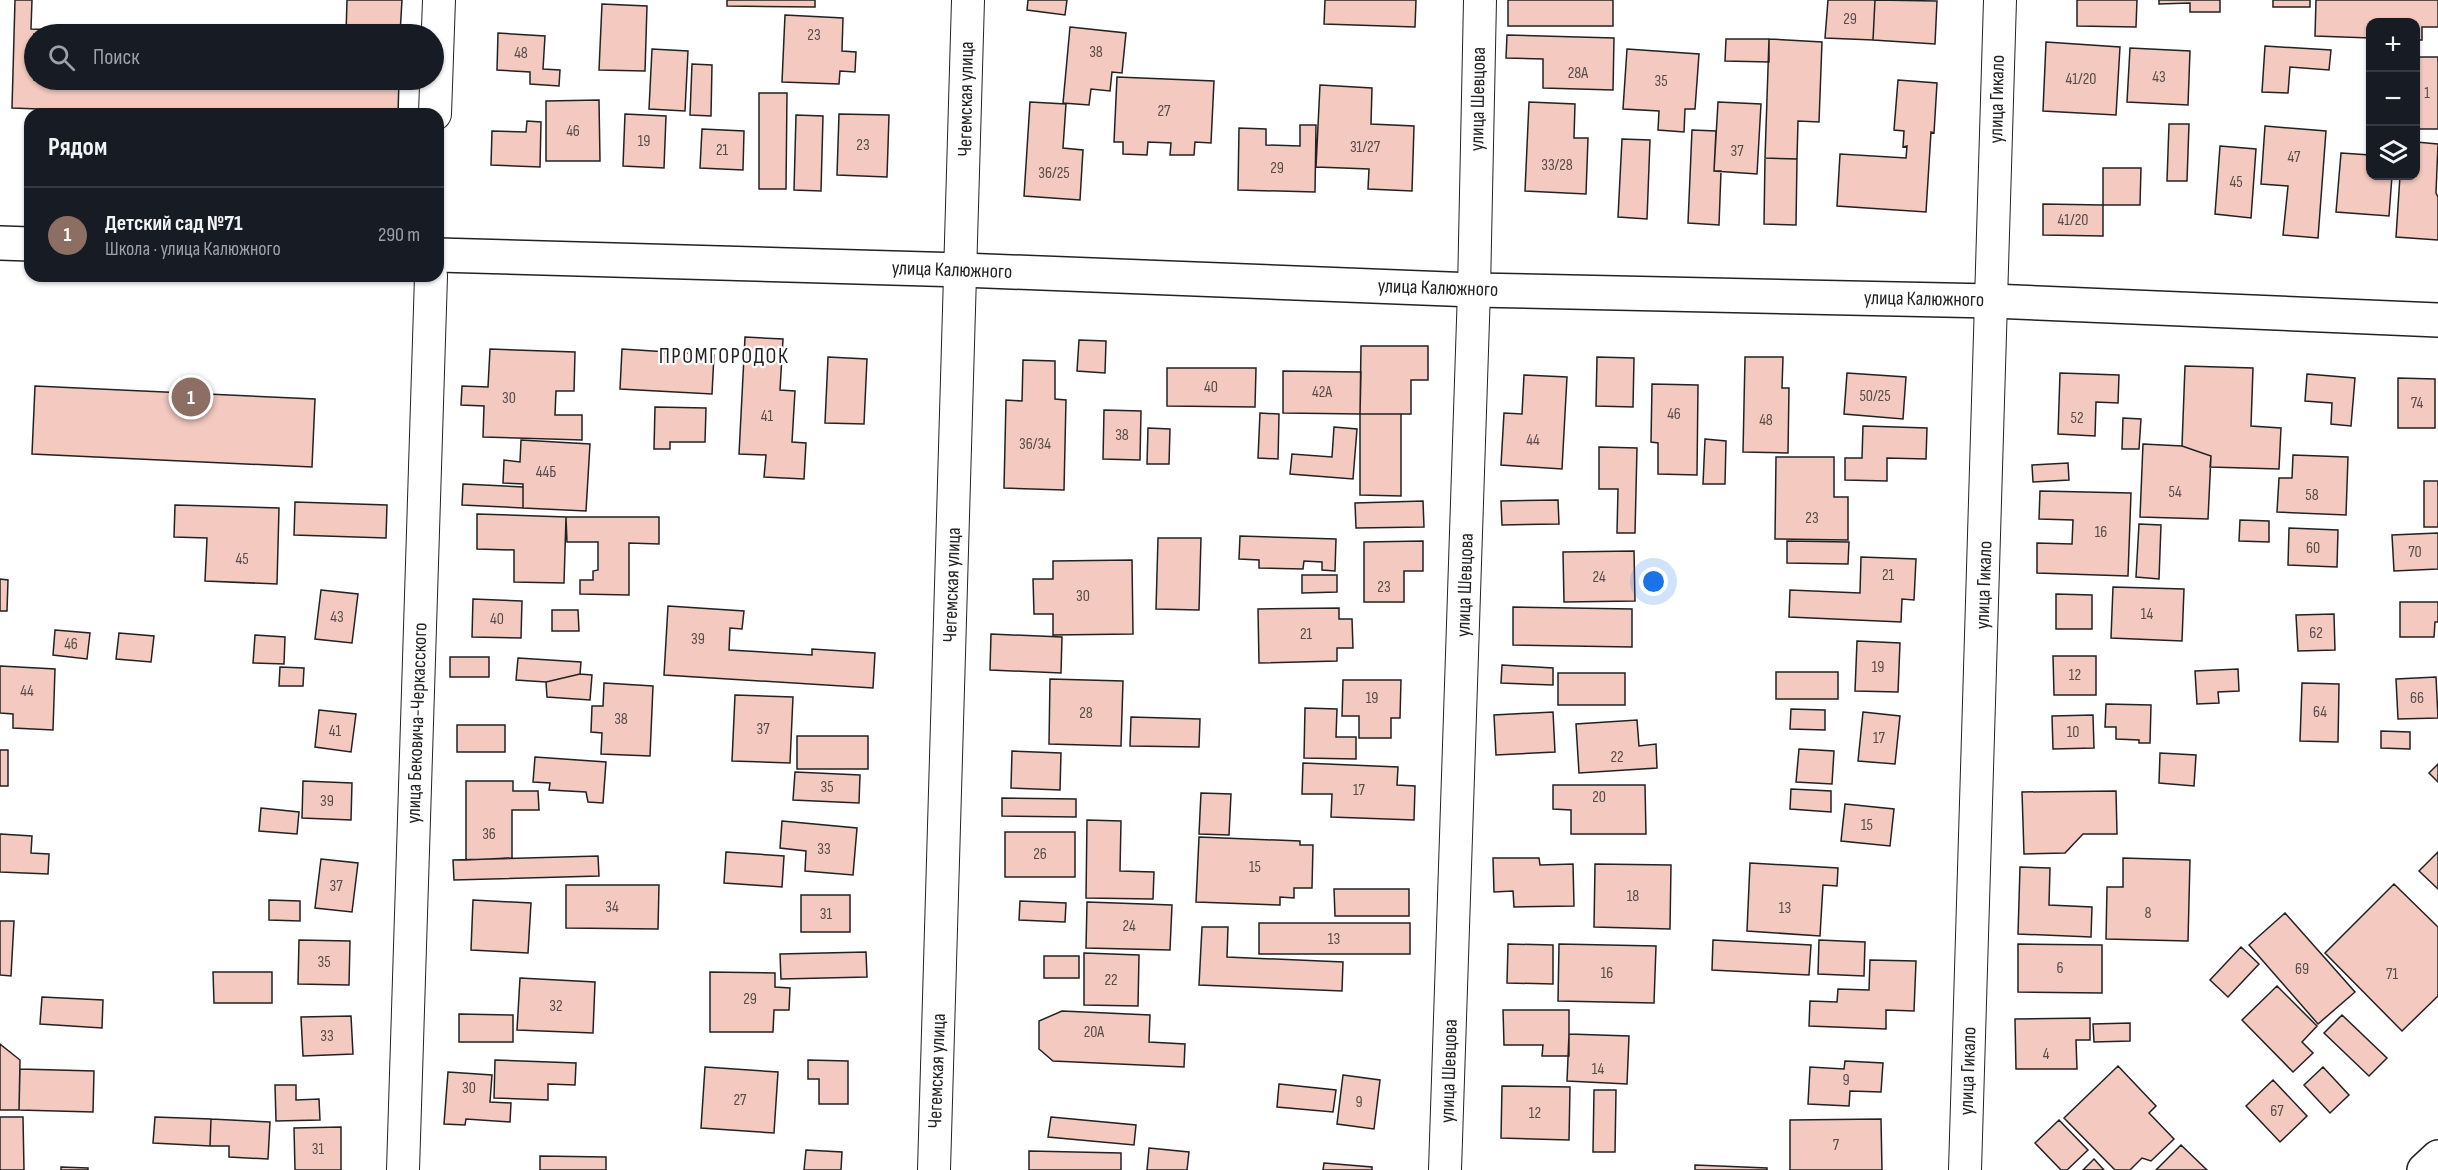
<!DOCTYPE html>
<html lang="ru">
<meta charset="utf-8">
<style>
:root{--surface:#171b24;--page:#20242c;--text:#f1f3f6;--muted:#9ea1a6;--line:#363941;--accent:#c62828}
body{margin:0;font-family:"Sofia Sans Condensed",sans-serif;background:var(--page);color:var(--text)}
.controls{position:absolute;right:18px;top:18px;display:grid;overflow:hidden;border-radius:12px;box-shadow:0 2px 4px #0004}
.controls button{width:54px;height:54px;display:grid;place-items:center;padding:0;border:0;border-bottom:2px solid var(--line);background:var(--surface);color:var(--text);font:30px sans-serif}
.you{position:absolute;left:1654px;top:582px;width:21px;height:21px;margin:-15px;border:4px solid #fff;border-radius:50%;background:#1a73e8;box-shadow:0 0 0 9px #1a73e833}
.badge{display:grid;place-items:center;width:39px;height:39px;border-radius:50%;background:var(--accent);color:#fff;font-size:20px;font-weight:700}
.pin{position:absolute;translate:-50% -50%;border:3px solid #fff;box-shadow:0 2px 6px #0006}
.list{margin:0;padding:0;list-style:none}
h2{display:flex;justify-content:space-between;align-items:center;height:78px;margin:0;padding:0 24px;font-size:26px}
h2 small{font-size:20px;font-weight:400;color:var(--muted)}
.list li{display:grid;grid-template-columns:39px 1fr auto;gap:18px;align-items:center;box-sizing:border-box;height:96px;padding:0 24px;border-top:2px solid var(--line)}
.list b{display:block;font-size:22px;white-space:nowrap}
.list p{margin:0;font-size:20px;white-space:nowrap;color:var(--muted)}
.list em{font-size:20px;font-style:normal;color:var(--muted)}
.icon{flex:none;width:33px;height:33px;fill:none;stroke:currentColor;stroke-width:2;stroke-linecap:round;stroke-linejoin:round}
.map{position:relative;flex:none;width:2438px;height:1170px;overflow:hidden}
.search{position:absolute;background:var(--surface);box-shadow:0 2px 4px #0004;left:24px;top:24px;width:420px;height:66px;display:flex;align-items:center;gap:15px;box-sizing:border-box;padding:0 21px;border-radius:33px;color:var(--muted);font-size:22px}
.panel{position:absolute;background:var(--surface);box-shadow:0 2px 4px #0004;left:24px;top:108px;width:420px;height:174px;border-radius:18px}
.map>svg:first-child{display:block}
.building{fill:#f3c9c0;stroke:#222;stroke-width:1.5}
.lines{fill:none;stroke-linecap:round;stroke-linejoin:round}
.minor-casing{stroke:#222;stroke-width:34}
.tertiary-casing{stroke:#222;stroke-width:36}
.secondary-casing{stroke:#222;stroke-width:36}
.minor{stroke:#fff;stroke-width:32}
.tertiary{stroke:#fff;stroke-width:33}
.secondary{stroke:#fff;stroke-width:33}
.labels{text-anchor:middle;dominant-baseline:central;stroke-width:4.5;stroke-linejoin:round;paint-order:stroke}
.number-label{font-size:16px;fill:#564c4a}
.street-label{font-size:20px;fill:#222;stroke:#fff}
.quarter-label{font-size:22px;letter-spacing:1.5px;fill:#222;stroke:#fff}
</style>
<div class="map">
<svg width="2438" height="1170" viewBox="0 0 2438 1170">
<rect width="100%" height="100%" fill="#fff"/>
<path class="building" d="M15 0H32L31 29 185 34H34V80H399L398 114H177L12 108Z
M347 0H402L400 34H346Z
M727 0H815V7L727 6Z
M1028 0H1067L1065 15 1027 10Z
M1325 0H1416L1415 27 1324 24Z
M1508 0H1613V26H1508Z
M1828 0H1875L1873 40 1825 38Z
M1875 0 1937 1 1935 44 1873 40Z
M2077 0H2137L2136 27 2077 26Z
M2159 0H2220V12H2190V3L2159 4Z
M2273 0H2310V7H2273Z
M2316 0H2438V27H2422V40H2416V22H2370V38L2315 36Z
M602 4 647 6 645 71 599 70Z
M785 15 843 18 842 51 856 52 855 72 840 71 839 84 782 82Z
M1070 27 1126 33 1122 73 1112 72 1110 91 1091 89 1089 105 1063 103Z
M498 33 545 36 543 69 560 70 559 86 530 84V72L497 70Z
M1507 35 1614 38 1613 90 1543 88V59L1506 58Z
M1726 39H1769V62L1725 61Z
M1769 39 1822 42 1819 122 1798 121 1797 159 1765 158Z
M2046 42 2120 47 2116 115 2043 111Z
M2265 46 2331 50 2329 70 2290 67 2288 93 2262 92Z
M2130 48 2190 51 2188 105 2127 102Z
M652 49 688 51 685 111 649 109Z
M1627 49 1699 54 1695 109H1685L1684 132 1658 130 1659 111 1623 109Z
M2416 57H2438V129H2416Z
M692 64 712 65 711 116 690 115Z
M1117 77 1214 81 1211 143 1195 142 1194 155H1170L1171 143 1148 142 1147 155 1123 154V142H1114Z
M1898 80 1937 83 1934 133 1931 132 1926 212 1837 206 1840 154 1906 158 1907 146 1903 147 1904 131 1894 130Z
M1320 85 1372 88 1371 124 1414 126 1412 191 1368 189 1369 169 1316 167Z
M759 93H787L786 189H759Z
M599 100 600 161H546V101Z
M1030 102 1066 104 1063 148 1083 150 1080 200 1024 196Z
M1529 102 1575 104 1574 138H1588L1586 194 1525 191Z
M1718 102 1761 104 1757 174 1714 171Z
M625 114 666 116 664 168 623 166Z
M839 114 889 115 887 177 837 175Z
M796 115 823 116 821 191 794 190Z
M527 121 541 122 540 167 491 165 492 131 526 132Z
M2169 124H2189L2187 181H2167Z
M1300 125H1316L1315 192 1238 190 1239 128 1266 129V145L1300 146Z
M2265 126 2326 131 2318 238 2283 235 2288 186 2261 184Z
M702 129 744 131 743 170 700 168Z
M1692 130 1716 131 1714 171H1721L1719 225 1688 223Z
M1622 139 1650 140 1647 219 1618 217Z
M2416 142 2438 144 2436 193 2438 197V240L2396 237 2400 176H2416Z
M2220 146 2256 149 2251 218 2215 214Z
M2341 153 2370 155V176H2392L2389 216 2336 212Z
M1765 158 1797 159 1796 225 1764 224Z
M2103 168H2141L2140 205H2103Z
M2043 204 2103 205V236L2043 235Z
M745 337 783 339 780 390 795 391 792 442 806 443 804 479 764 477 766 455 739 454Z
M1079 340 1106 341 1105 373 1077 371Z
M1361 346H1428V380H1411V414H1360Z
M490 349 575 352 574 391H556L555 415H582V440L483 437 484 406 461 405 462 386 488 387Z
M622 349 714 355 712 394 620 389Z
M828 357 867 359 864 424 825 423Z
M1597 357 1634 358 1633 407 1596 406Z
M1745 357H1783L1782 388H1789L1788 453 1743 452Z
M1023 360 1055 361V399L1066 400 1064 490 1004 488 1006 400 1022 401Z
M2185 366 2253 368 2251 426 2281 428 2279 469 2210 467 2211 456 2182 446Z
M1167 368H1256L1255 407 1167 406Z
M1283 371 1361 372 1360 414 1283 413Z
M1847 373 1906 377 1903 419 1844 414Z
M2060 373 2119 375 2118 403 2096 402 2095 436 2058 434Z
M2307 374 2355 378 2351 426 2331 424 2332 403 2305 401Z
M1524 375 1567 377 1562 469 1501 465 1504 413 1522 414Z
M2398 378 2435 379V428H2398Z
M1652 384 1698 385 1697 475 1658 474V443L1651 442Z
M35 386 315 399 312 467 32 454Z
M655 407 706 408 705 442H670V449H654Z
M1104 410 1141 411 1140 460 1103 459Z
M1260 413 1279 414 1278 459 1258 458Z
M1360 414H1401V496L1360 495Z
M2123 418 2141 419 2139 449H2122Z
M1863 426 1927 428 1926 459 1887 458V481L1845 480V458H1862Z
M1334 427 1357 429 1353 479 1290 474 1292 454 1332 457Z
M1148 428 1170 429 1169 464H1147Z
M1705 439 1726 441 1725 484H1703Z
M521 440 590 444 586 511 523 508V484L503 483 504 460 520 462Z
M2143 444 2182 446 2211 456 2208 519 2140 517Z
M1599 447 1637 448 1635 533H1617L1618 489H1599Z
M2293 455 2348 457 2346 515 2277 512 2279 478H2292Z
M1776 457H1834V497H1848V540L1775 539Z
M2068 463 2069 480 2033 482 2032 465Z
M2424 481H2438V527H2424Z
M463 484 523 487V508L462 505Z
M2040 491 2131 493 2128 576 2037 573V543L2072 544 2073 520 2039 519Z
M1558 500 1559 524 1502 525 1501 501Z
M1423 501 1424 527 1356 528 1355 503Z
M295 502 387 505 386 538 294 535Z
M175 505 279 508 277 584 205 581 207 538 174 537Z
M477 514 566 517 564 583 514 582V550L477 549Z
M566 517H659V544L629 543V595L580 594V580H593V571L598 570V542H567Z
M2240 520 2269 521V542L2239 541Z
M2139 524 2161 525 2159 579 2136 577Z
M2289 528 2338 530 2337 567 2288 565Z
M2438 533V569L2394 571 2392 535Z
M1240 536 1336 539 1335 571 1322 570V562L1304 561 1303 569 1259 568V560L1239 559Z
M1158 538H1201L1199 610 1156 609Z
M1423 541V571H1404V602H1364V542Z
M1787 541 1849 542 1848 564 1787 563Z
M1634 551 1635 601 1564 602 1563 552Z
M1861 557 1916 559 1914 600 1902 599 1901 622 1789 617 1790 590 1860 593Z
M1132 560 1133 634 1053 635V614H1034L1033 579H1053V561Z
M1302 575H1337V592L1302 593Z
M0 579 8 580 7 611H0Z
M2113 587 2184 589 2182 641 2111 638Z
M321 590 358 594 352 643 315 639Z
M2056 594 2092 595V629H2056Z
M473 599 522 601 521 638 472 637Z
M2400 602H2438V622H2435L2434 637H2400Z
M668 606 744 611 742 629 730 628 729 650 812 655V649L875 653 873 688 664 675Z
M1513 607 1632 609V647L1513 645Z
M1339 608V619H1352L1353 648H1337V661L1259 663 1258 609Z
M552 610H578L579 631H552Z
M2334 614 2335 650 2298 651 2296 615Z
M55 630 90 633 87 659 53 655Z
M119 633 154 636 151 662 116 659Z
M991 634 1062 637 1061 673 990 670Z
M255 635 285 637 284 664 253 663Z
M1857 641 1900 643 1898 692 1855 691Z
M2053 656H2096V695H2054Z
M450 657H489V677H450Z
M518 658 581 662 580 674 546 682 516 680Z
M1502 665 1553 668V685L1501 683Z
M0 666 55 669 53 730 13 728V714L0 713Z
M280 667 304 668 303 686H279Z
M2238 669 2239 691 2218 692 2219 703 2197 704 2195 671Z
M1776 672H1838V699H1776Z
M1558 673H1625V705H1558Z
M580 674 592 675 590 700 547 697 546 682Z
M2436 677 2438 718 2398 719 2396 679Z
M1050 679 1123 681 1121 746 1049 744Z
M1343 680H1401L1400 718H1391V738H1359V716H1342Z
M604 683 653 686 650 756 601 754 602 733 591 732 592 706H603Z
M2302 683 2339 684 2338 742 2300 741Z
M735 695 793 697 790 763 732 761Z
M2106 704 2151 705 2150 743H2139V740L2116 739V727H2105Z
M1305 708 1337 709 1336 737H1356V759L1304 758Z
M1791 709 1825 710V730L1790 729Z
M319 710 356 714 351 752 315 747Z
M1553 712 1555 752 1496 755 1494 715Z
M1863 712 1900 716 1895 764 1858 761Z
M2093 715 2094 748 2053 749 2052 716Z
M1131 717 1200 719 1199 747 1130 746Z
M1637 720 1639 746 1656 744 1657 768 1579 773 1576 724Z
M457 725H505V752H457Z
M2381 731 2410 732V749L2381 748Z
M797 736H868V769H797Z
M1799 749 1834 751 1832 784 1796 782Z
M0 750H8V786H0Z
M1012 751 1061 753 1060 790 1011 788Z
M2160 753 2196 755 2194 786 2159 783Z
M535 757 606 762 603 803 588 802 586 792 549 790 550 783 533 782Z
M1303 763 1398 767 1397 785 1415 786 1414 820 1331 817 1332 794H1302Z
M2438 764V782L2429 773Z
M795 772 860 775 859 803 793 800Z
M303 781 352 783 351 820 302 818Z
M466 781H513V791H538L539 810H512V858L466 860Z
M1553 785H1645L1646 834H1571V810L1553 809Z
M1791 789 1831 791V812L1790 809Z
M2116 791 2117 834H2083L2065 853 2024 854 2022 792Z
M1201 793 1231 794 1229 835 1199 834Z
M1002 798 1076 799V817L1002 816Z
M1845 804 1894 809 1890 846 1841 841Z
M261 808 299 812 297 834 259 831Z
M1087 820 1121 821 1120 871 1154 872 1153 899 1086 898Z
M782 821 857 828 853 875 805 871 806 851 780 848Z
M1005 832H1075V877H1005Z
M0 834 32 836 31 853 49 854 48 874 0 872Z
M1199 837 1300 841V845H1313L1312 888H1294V898L1280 897V905L1196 902Z
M726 852 784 856 782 887 724 883Z
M2438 852V889L2419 871Z
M598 856 599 876 454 880 453 860Z
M1493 858H1539L1540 865 1573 864 1574 906 1514 907 1513 891 1494 892Z
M2123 858 2190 860 2188 941 2106 939 2107 887H2123Z
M321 859 358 863 352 912 315 908Z
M1750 863 1838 868 1837 886 1823 885 1820 936 1747 931Z
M1595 864 1671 865 1670 929 1594 927Z
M2020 867 2050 868 2049 905 2092 907 2091 937 2018 934Z
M2394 884 2438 927V996L2402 1031 2325 953Z
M566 885H659L658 929 566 928Z
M1334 889H1409V916H1335Z
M801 895H850V932H801Z
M269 900 300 901V921L269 920Z
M473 900 531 903 528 953 471 950Z
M1020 901 1066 903 1065 922 1019 920Z
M1087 902 1172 905 1170 950 1086 948Z
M2285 913 2355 992 2318 1024 2249 945Z
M0 921H14L11 976 0 975Z
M1259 923H1410V954H1259Z
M1202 927H1228L1227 957 1343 962 1342 991 1199 985Z
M299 940 350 941 349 985 298 984Z
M1713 940 1811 945 1809 975 1712 970Z
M1819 940 1865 942 1864 976 1818 974Z
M1508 944 1553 945V984L1507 983Z
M1559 944 1656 946 1654 1003 1558 1001Z
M2018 944 2102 945V993L2018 992Z
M2241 947 2259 964 2228 997 2210 980Z
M866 952 867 977 781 979 780 954Z
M1084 953 1139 955 1138 1006 1084 1005Z
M1044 956H1079V978H1044Z
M1870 960 1916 961 1914 1011 1886 1010V1029L1809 1026 1810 1001 1837 1002 1838 989 1869 990Z
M213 972H272V1003H214Z
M710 972 775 973V987L790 988 789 1010H774L773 1032H710Z
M520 978 595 982 593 1033 517 1030Z
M2277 986 2317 1026 2302 1042 2313 1053 2293 1072 2242 1020Z
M42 997 103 1000 102 1028 40 1024Z
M1503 1010H1569V1056H1542L1543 1045H1504Z
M1062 1011 1150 1015 1149 1042 1185 1044 1184 1067 1053 1061 1039 1049V1021Z
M459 1014 513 1015V1042H459Z
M2342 1015 2387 1058 2369 1076 2324 1033Z
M351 1016 353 1054 303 1056 301 1017Z
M2090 1018V1040H2076L2077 1069H2016L2015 1019Z
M2130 1023V1041L2094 1042 2093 1024Z
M1569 1034 1629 1036 1627 1084 1567 1081Z
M0 1044 20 1060 19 1110H0Z
M495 1060 576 1063 575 1085 548 1084V1100L494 1098Z
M808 1060 848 1061V1104H819V1079H808Z
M1845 1061 1883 1063 1881 1092 1850 1091 1849 1106 1808 1104 1810 1067 1844 1069Z
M2118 1066 2156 1106 2149 1113 2174 1139 2151 1161 2142 1158 2130 1170H2115L2064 1118Z
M705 1067 778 1072 774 1133 701 1128Z
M2323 1067 2349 1095 2330 1113 2304 1085Z
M20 1069 94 1071 93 1112 19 1110Z
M448 1072 492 1075 490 1102 511 1103 510 1122 466 1119 465 1125 444 1124Z
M1343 1075 1380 1080 1374 1129 1337 1124Z
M2273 1080 2307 1116 2280 1142 2246 1106Z
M1279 1084 1336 1090 1333 1112 1277 1107Z
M275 1085H296V1100L319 1099 320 1120 276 1121Z
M1502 1086 1570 1087 1569 1140 1501 1138Z
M1594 1090H1616L1615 1152H1593Z
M0 1117H23L24 1170H0Z
M155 1117 211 1119 210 1146 153 1143Z
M1051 1117 1136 1125 1134 1145 1048 1137Z
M211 1119 270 1122 268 1159 229 1157V1146H210Z
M1881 1119 1882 1170H1790V1120Z
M2059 1120 2088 1150 2067 1170H2061L2035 1143Z
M341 1127V1170H295L294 1128Z
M2181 1145 2207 1170H2156Z
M1149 1148 1189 1152 1187 1170H1147Z
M806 1150 842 1152 841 1170H804Z
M1029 1151 1121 1153V1170H1029Z
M540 1156 606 1157V1170H540Z
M2094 1159 2104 1170H2083Z
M1324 1163 1372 1167V1170H1323Z
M1695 1165 1767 1168V1170H1695Z
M61 1167 88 1168V1170H61Z"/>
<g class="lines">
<defs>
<path id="minor" d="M435 114 439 0
M403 1170 431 276
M934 1170 968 0
M1445 1170 1474 290 1480 0
M1965 1170 2000 0"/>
<path id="tertiary" d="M0 243 30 244
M438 255 962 270 1474 290 1992 301 2438 320"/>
<path id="secondary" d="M2424 1170 2438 1157"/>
</defs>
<use href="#minor" class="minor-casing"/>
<use href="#tertiary" class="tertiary-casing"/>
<use href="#secondary" class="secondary-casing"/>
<use href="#minor" class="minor"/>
<use href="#tertiary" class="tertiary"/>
<use href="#secondary" class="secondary"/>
</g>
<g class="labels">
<g class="number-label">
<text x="1850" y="19">29</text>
<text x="814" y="35">23</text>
<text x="1096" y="52">38</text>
<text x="521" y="53">48</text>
<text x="1578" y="73">28А</text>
<text x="2159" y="77">43</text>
<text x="2081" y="79">41/20</text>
<text x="1661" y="81">35</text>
<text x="2427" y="93">1</text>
<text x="1164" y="111">27</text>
<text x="573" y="131">46</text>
<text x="644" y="141">19</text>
<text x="863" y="145">23</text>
<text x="1365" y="147">31/27</text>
<text x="722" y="150">21</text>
<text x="1737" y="151">37</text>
<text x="2294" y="157">47</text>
<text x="1557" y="165">33/28</text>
<text x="1277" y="168">29</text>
<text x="1054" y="173">36/25</text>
<text x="2236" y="182">45</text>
<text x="2073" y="220">41/20</text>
<text x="1211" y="387">40</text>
<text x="1322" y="392">42А</text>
<text x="1875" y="396">50/25</text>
<text x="509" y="398">30</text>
<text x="2417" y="403">74</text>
<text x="1674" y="414">46</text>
<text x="767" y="416">41</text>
<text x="2077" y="418">52</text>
<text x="1766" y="420">48</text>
<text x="1122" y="435">38</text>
<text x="1533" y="440">44</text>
<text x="1035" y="444">36/34</text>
<text x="546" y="472">44Б</text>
<text x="2175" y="492">54</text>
<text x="2312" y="495">58</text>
<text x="1812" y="518">23</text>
<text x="2101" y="532">16</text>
<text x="2313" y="548">60</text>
<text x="2415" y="552">70</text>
<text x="242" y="559">45</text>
<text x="1888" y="575">21</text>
<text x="1599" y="577">24</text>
<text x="1384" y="587">23</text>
<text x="1083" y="596">30</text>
<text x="2147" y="614">14</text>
<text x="337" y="617">43</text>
<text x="497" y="619">40</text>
<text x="2316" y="633">62</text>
<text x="1306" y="634">21</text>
<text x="698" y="639">39</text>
<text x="71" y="644">46</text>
<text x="1878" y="667">19</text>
<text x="2075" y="675">12</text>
<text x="27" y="691">44</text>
<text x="1372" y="698">19</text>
<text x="2417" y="698">66</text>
<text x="2320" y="712">64</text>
<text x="1086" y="713">28</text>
<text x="621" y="719">38</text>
<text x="763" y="729">37</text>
<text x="335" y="731">41</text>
<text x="2073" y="732">10</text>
<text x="1879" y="738">17</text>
<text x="1617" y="757">22</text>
<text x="827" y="787">35</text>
<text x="1359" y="790">17</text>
<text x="1599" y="797">20</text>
<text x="327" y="801">39</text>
<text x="1867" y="825">15</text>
<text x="489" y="834">36</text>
<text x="824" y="849">33</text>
<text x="1040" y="854">26</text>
<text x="1255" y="867">15</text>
<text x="336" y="886">37</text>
<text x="1633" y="896">18</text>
<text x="612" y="907">34</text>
<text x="1785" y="908">13</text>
<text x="2148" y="913">8</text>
<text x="826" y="914">31</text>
<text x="1129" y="926">24</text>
<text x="1334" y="939">13</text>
<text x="324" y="962">35</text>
<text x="2060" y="968">6</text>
<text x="2302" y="969">69</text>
<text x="1607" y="973">16</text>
<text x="2392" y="974">71</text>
<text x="1111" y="980">22</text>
<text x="750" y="999">29</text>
<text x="556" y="1006">32</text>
<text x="1094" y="1032">20А</text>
<text x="327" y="1036">33</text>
<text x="2046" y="1054">4</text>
<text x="1598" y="1069">14</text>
<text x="1846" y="1080">9</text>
<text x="469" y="1088">30</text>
<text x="740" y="1100">27</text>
<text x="1359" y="1102">9</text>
<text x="2277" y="1111">67</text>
<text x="1535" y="1113">12</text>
<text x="1836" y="1145">7</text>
<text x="318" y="1149">31</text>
</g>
<g class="street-label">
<text transform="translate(966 99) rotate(-89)">Чегемская улица</text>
<text transform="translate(1478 99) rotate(-89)">улица Шевцова</text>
<text transform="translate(1997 99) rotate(-89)">улица Гикало</text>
<text transform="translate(952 270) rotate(2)">улица Калюжного</text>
<text transform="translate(1438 288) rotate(2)">улица Калюжного</text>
<text transform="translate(1924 299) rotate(1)">улица Калюжного</text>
<text transform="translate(952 585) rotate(-88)">Чегемская улица</text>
<text transform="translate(1465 585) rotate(-88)">улица Шевцова</text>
<text transform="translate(1984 585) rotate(-88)">улица Гикало</text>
<text transform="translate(417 723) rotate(-88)">улица Бековича-Черкасского</text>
<text transform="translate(937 1071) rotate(-88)">Чегемская улица</text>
<text transform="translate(1449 1071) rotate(-88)">улица Шевцова</text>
<text transform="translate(1968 1071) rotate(-88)">улица Гикало</text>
</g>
<g class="quarter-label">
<text x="724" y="356">ПРОМГОРОДОК</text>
</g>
</g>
</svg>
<div class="controls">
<button>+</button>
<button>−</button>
<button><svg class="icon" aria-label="layers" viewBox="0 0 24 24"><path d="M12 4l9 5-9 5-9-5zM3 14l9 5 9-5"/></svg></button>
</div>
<div class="you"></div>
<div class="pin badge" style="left:191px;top:397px;background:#8d6e63">1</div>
<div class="search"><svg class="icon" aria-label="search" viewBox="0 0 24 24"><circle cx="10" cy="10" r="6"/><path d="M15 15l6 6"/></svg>Поиск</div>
<section class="panel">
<h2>Рядом<small></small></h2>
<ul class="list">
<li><span class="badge" style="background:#8d6e63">1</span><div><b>Детский сад №71</b><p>Школа · улица Калюжного</p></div><em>290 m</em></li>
</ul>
</section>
</div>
